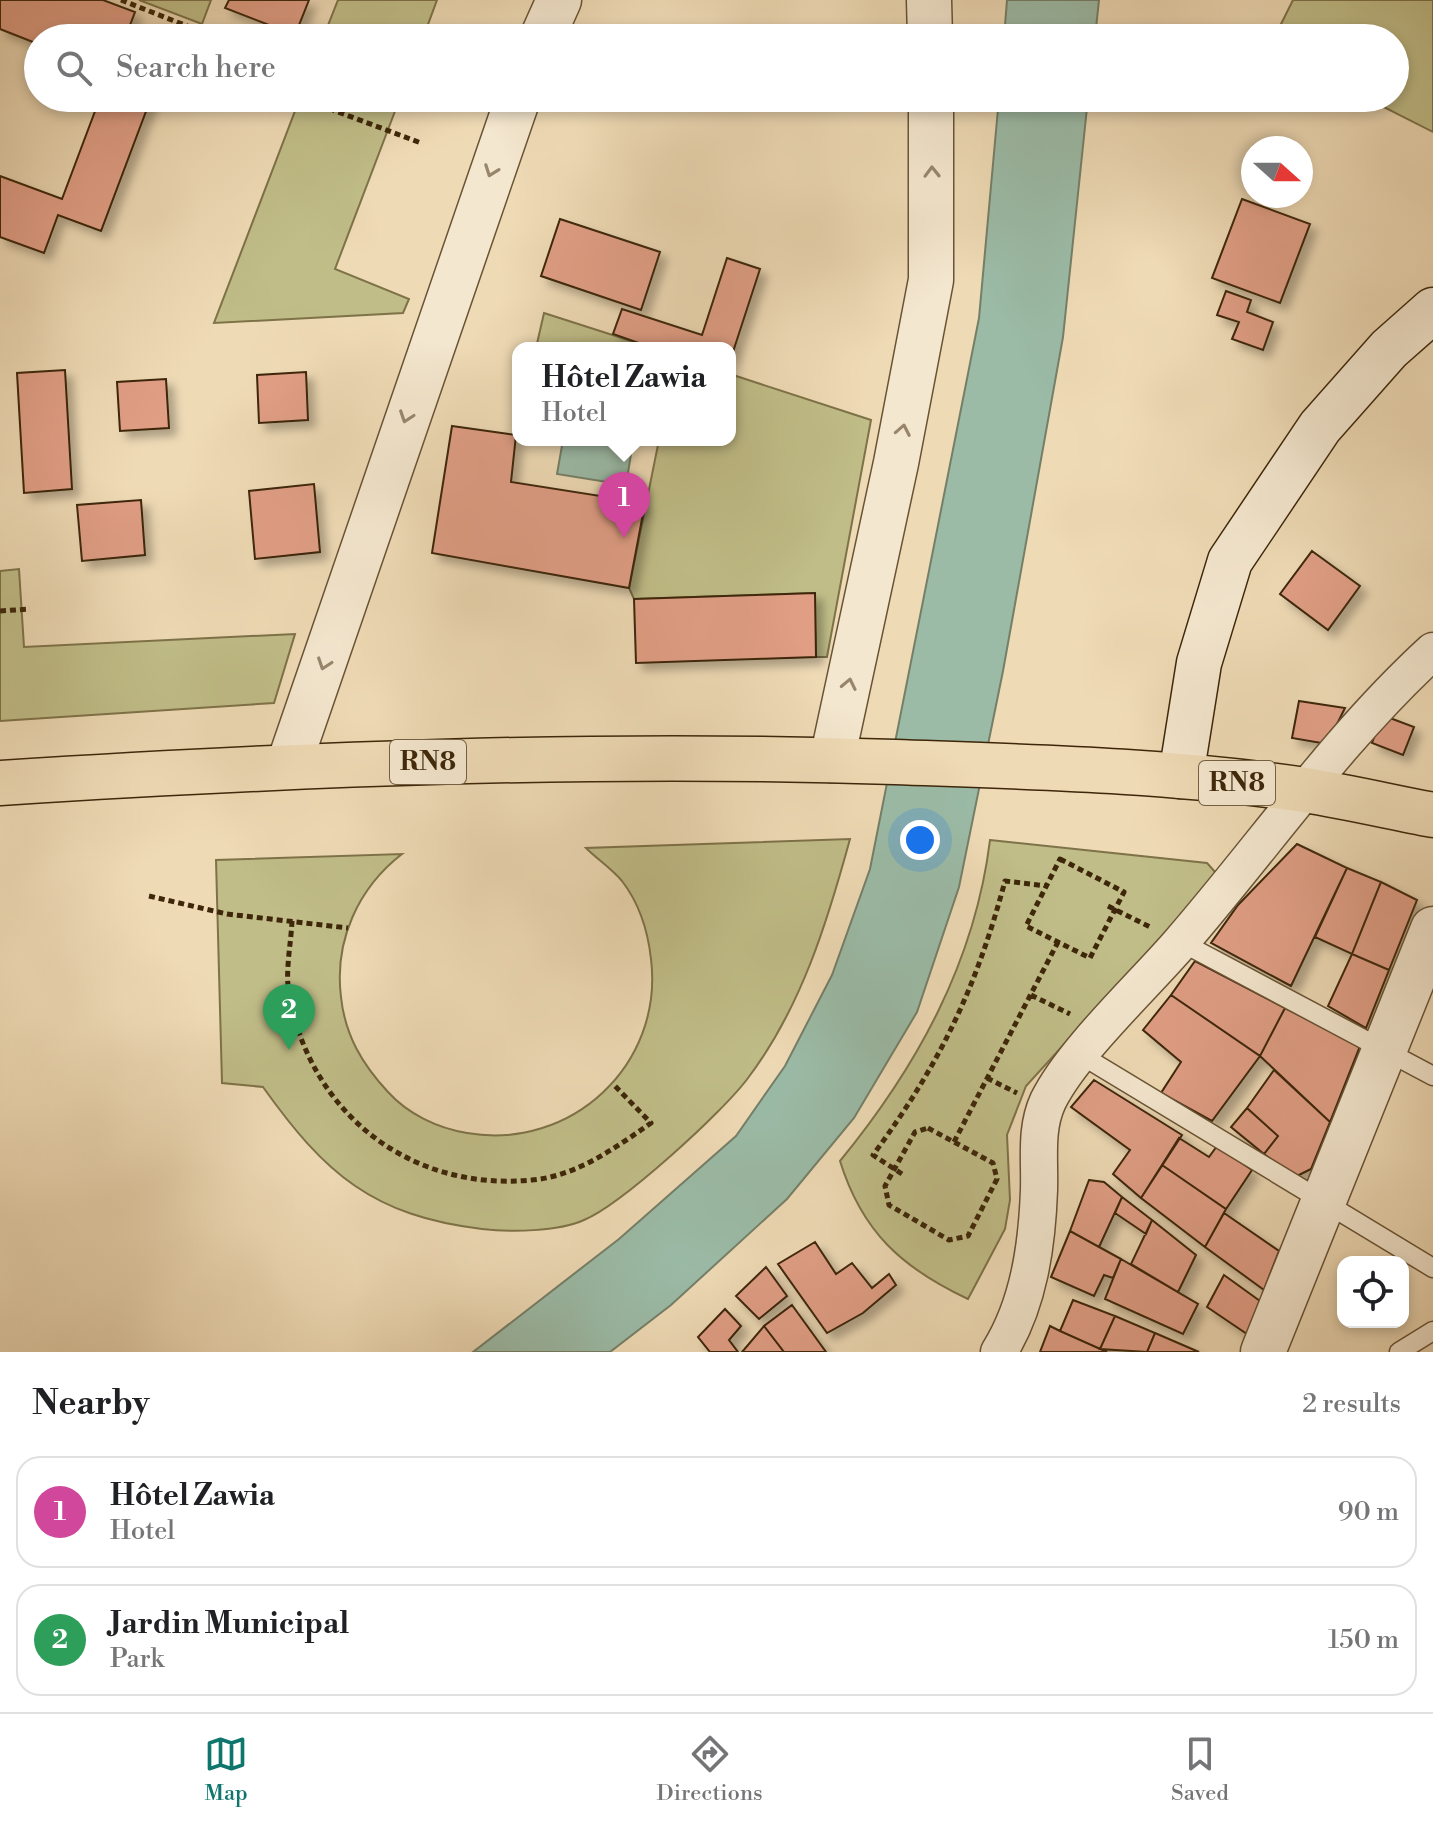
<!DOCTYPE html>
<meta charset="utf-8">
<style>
:root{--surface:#fff;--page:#f2f2f2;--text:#202124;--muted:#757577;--line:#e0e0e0;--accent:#0f766e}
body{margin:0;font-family:"Libre Bodoni",serif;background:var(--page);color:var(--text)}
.controls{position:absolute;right:24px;bottom:24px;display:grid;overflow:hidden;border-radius:16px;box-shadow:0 4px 12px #0003}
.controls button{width:72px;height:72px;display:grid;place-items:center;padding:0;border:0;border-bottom:2px solid var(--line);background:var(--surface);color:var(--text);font:40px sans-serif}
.compass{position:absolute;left:1241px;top:136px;width:72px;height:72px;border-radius:50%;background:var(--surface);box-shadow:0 4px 12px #0003;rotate:111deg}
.you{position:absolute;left:920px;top:840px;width:28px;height:28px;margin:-20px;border:6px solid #fff;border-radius:50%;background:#1a73e8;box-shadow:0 0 0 12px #1a73e833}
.badge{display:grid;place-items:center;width:52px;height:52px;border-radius:50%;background:var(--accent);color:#fff;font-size:26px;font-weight:700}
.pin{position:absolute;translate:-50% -66px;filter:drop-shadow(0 2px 4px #0008)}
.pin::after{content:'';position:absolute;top:42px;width:28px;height:24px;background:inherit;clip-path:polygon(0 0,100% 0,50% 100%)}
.popup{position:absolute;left:512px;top:342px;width:224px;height:104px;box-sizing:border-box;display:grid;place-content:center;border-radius:16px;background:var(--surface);filter:drop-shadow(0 2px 6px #0005);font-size:26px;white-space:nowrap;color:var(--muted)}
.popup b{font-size:30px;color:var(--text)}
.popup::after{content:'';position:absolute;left:50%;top:100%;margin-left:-16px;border:16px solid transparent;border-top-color:var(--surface)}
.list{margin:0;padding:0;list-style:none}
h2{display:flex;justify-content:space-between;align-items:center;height:104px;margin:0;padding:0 32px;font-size:34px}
h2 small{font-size:26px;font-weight:400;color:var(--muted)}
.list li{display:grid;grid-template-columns:52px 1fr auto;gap:24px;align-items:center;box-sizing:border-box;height:112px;margin:0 16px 16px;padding:0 16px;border:2px solid var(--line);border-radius:24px}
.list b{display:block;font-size:30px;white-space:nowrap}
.list p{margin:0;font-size:26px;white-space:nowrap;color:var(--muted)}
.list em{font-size:26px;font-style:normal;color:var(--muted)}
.icon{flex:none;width:44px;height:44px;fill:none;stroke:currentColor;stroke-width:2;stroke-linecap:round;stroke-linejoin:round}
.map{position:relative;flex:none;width:1433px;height:1352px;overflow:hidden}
.search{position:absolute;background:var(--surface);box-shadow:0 4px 12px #0003;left:24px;right:24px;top:24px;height:88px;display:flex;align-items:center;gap:20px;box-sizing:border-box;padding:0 28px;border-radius:44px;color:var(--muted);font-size:30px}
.sheet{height:360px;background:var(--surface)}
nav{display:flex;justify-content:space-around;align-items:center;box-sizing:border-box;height:112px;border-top:2px solid var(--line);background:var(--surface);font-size:22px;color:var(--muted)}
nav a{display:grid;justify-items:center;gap:4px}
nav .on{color:var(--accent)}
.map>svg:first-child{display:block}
.green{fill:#c0bd88;stroke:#7e7248;stroke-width:2}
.water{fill:#9bbba7;stroke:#757f68;stroke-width:2}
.building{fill:#e09e85;stroke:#3d2609;stroke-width:2;filter:url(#shadow)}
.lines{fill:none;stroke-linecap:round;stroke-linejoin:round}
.service-casing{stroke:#695334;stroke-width:21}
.minor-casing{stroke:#695334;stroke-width:39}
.tertiary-casing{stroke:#695334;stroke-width:47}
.secondary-casing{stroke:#3d2609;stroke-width:47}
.primary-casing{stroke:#3d2609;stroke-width:47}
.path{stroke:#3d2609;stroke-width:5;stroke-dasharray:6 4;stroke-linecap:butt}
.service{stroke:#f4e7cf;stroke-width:18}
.minor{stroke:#f4e7cf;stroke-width:36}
.tertiary{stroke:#f4e7cf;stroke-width:44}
.secondary{stroke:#f4e7cf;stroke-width:44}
.primary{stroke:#eedab5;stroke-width:44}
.oneway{stroke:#98866c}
.labels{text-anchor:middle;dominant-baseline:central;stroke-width:8;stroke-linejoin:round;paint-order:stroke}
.shield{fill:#f4e7cf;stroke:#746044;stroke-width:2}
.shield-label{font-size:26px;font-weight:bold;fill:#3d2609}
</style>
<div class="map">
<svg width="1433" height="1352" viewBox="0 0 1433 1352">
<defs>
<filter id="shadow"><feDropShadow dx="7" dy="7" stdDeviation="4" flood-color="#0004"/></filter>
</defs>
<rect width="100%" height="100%" fill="#eedab5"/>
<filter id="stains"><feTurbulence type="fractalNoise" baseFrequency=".0025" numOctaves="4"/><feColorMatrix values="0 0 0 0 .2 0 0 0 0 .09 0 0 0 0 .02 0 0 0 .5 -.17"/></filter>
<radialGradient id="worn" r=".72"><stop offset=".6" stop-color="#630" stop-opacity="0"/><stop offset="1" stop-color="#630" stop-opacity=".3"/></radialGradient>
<path class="green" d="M139 0H211L202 24Z
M338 0H437L423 38H323Z
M1293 0H1433V132L1366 98H1395V38H1274Z
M300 98H400L335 269 409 299 403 313 214 323Z
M544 313 653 348H536Z
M730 374 871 420 827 657H816L814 593 634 599 629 588 659 440H730Z
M19 569 24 647 295 634 274 703 0 721V571Z
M850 839C827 923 801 1008 748 1078 723 1112 622 1204 584 1220 557 1232 511 1232 482 1229 373 1216 325 1174 263 1087L222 1083 216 860 402 854C358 888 334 941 341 997 345 1035 362 1064 388 1092 408 1114 437 1128 467 1133 571 1151 664 1065 651 959 648 932 639 903 622 881 612 869 597 859 586 848Z
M990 840 1207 863 1216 873 1212 882 1026 1086 1007 1135 1010 1200 1005 1229 968 1299C902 1268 862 1232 840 1161 917 1067 975 962 990 840Z"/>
<path class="water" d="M1007 0H1099L1095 38H1004Z
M999 98H1088L1063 337 1003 671 959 887 917 1012 854 1118 787 1199 671 1305 610 1352H473L619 1239 736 1136 785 1066 832 975 870 869 979 318Z
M563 440 633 442 626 485 557 474Z"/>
<path class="building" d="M0 0H103L135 12 125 38H71L61 34 60 38H38V44L0 29Z
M229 0H309L295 35 225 8Z
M100 98H151L101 231 58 215 44 253 0 237V176L62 199Z
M1242 199 1310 224 1280 303 1212 278Z
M560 219 660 252 641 310 541 276Z
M727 258 760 269 730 361V348H653L613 334 622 309 702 335Z
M1226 291 1251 300 1247 312 1273 322 1263 350 1232 339 1239 322 1217 315Z
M65 370 72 489 24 493 17 373Z
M306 372 308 420 259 423 257 375Z
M166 379 169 428 120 431 117 382Z
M452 426 516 435 511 482 645 503 629 588 432 553Z
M314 484 320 552 255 559 249 491Z
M141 500 145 555 82 561 77 505Z
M1312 551 1360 586 1328 630 1280 594Z
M815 593 816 657 636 663 634 599Z
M1299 701 1345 708 1327 744 1292 738Z
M1382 715 1414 727 1403 755 1372 743Z
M1297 844 1347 868 1291 986 1211 943 1238 905Z
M1347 868 1381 882 1352 954 1315 937Z
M1381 882 1417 900 1389 970 1352 954Z
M1352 954 1389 970 1366 1028 1328 1006Z
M1195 961 1285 1008 1260 1056 1171 995Z
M1171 995 1260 1056 1212 1121 1161 1093 1181 1062 1143 1030Z
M1285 1008 1360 1046 1330 1122 1260 1056Z
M1274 1070 1330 1122 1311 1169 1295 1177 1264 1154 1278 1136 1247 1108Z
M1094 1080 1182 1135 1141 1198 1113 1174 1130 1150 1071 1107Z
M1247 1108 1278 1136 1264 1154 1231 1127Z
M1179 1138 1209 1157 1217 1146 1252 1170 1226 1209 1162 1165Z
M1162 1165 1226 1209 1205 1247 1141 1198Z
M1089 1180 1104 1182 1122 1197 1099 1247 1070 1231Z
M1122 1197 1152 1220 1146 1234 1115 1213Z
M1224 1213 1279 1251 1264 1290 1205 1247Z
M1152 1220 1196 1255 1178 1292 1131 1264Z
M1070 1231 1121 1259 1113 1278 1104 1275 1094 1296 1051 1277Z
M815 1242 836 1274 852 1263 872 1288 889 1274 896 1285 863 1313 827 1333 778 1264Z
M1121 1259 1198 1304 1183 1334 1105 1299Z
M766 1267 787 1296 759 1319 736 1296Z
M1224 1275 1260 1301 1247 1334 1207 1307Z
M1073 1300 1115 1316 1100 1349 1060 1331Z
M792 1305 826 1352H784L764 1326Z
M725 1309 741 1326 729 1340 738 1352H710L698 1337Z
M1115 1316 1155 1333 1147 1352 1100 1349Z
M764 1326 784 1352H742Z
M1050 1326 1060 1331 1107 1352H1040Z
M1155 1333 1199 1352H1147Z"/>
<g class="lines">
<defs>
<path id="service" d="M1181 942 1433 1076
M1081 1055 1433 1268
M1399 1352 1433 1331"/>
<path id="minor" d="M999 1352C1029 1304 1037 1245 1039 1190 1040 1159 1035 1129 1048 1101 1072 1052 1143 986 1180 943 1264 846 1338 738 1433 651"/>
<path id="tertiary" d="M929 0 930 38
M542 38 559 0
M832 760 896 463 931 280V98
M289 764 518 98
M1263 1352 1433 929"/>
<path id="secondary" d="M1181 776 1199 663 1230 561 1320 427 1389 349 1433 310"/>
<path id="primary" d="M0 783C298 764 596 752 895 762 1032 767 1170 770 1305 790 1348 797 1391 807 1433 815"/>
</defs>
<use href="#service" class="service-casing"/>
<use href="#minor" class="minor-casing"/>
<use href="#tertiary" class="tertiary-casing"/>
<use href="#secondary" class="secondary-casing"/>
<use href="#primary" class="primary-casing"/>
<path class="path" d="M121 0 210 35 209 38
M301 98 421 143
M0 611 30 609
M1060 859 1124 892 1090 958 1026 926Z
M149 896 227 914 348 928
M1108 906 1152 928
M292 921C291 944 285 971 289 994 310 1113 410 1192 532 1180 577 1176 615 1148 651 1123L613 1084
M1031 995 1070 1014
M987 1078 1017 1093
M928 1128 993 1163 997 1179 968 1236 949 1240 889 1205 885 1186 915 1132Z
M954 1142 1058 942
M902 1174 873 1155C940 1064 976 989 1005 881L1047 886"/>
<use href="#service" class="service"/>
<use href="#minor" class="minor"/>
<use href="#tertiary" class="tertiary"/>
<use href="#secondary" class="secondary"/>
<use href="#primary" class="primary"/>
</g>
<defs><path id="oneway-chevron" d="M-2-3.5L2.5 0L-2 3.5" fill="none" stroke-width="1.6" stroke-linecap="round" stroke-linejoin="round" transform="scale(2)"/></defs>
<g class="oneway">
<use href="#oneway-chevron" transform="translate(491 171) rotate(110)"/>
<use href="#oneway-chevron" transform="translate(932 172) rotate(-91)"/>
<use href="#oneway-chevron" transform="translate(406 417) rotate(109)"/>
<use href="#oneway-chevron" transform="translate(903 430) rotate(-79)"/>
<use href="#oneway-chevron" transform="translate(324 664) rotate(109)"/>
<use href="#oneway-chevron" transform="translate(849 684) rotate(-78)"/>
</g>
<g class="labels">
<g class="shield">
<rect x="390" y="740" width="76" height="44" rx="6"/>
<rect x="1199" y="761" width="76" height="44" rx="6"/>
</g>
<g class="shield-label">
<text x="428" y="762">RN8</text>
<text x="1237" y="783">RN8</text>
</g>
</g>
<rect width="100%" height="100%" filter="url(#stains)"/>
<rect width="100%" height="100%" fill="url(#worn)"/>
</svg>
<div class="controls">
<button><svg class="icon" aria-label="locate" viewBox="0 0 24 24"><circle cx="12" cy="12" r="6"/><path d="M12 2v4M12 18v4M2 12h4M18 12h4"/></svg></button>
</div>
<svg class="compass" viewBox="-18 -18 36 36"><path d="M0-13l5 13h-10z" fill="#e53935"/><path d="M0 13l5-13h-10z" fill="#757577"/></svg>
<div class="you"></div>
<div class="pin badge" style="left:624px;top:538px;background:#d1479c">1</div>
<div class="popup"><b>Hôtel Zawia</b>Hotel</div>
<div class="pin badge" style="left:289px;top:1050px;background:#2e9e5b">2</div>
<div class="search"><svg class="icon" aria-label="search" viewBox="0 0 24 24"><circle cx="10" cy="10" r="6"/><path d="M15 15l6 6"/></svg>Search here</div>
</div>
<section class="sheet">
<h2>Nearby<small>2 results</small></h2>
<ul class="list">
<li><span class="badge" style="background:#d1479c">1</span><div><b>Hôtel Zawia</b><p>Hotel</p></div><em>90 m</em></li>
<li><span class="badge" style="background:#2e9e5b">2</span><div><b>Jardin Municipal</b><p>Park</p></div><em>150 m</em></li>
</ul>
</section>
<nav>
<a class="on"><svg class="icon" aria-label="map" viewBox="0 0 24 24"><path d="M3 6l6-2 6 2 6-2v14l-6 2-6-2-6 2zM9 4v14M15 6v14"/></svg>Map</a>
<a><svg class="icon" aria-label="directions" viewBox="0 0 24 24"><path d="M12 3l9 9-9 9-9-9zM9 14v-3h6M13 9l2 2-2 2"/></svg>Directions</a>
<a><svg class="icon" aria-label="saved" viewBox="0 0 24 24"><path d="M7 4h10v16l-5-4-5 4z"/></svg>Saved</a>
</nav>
